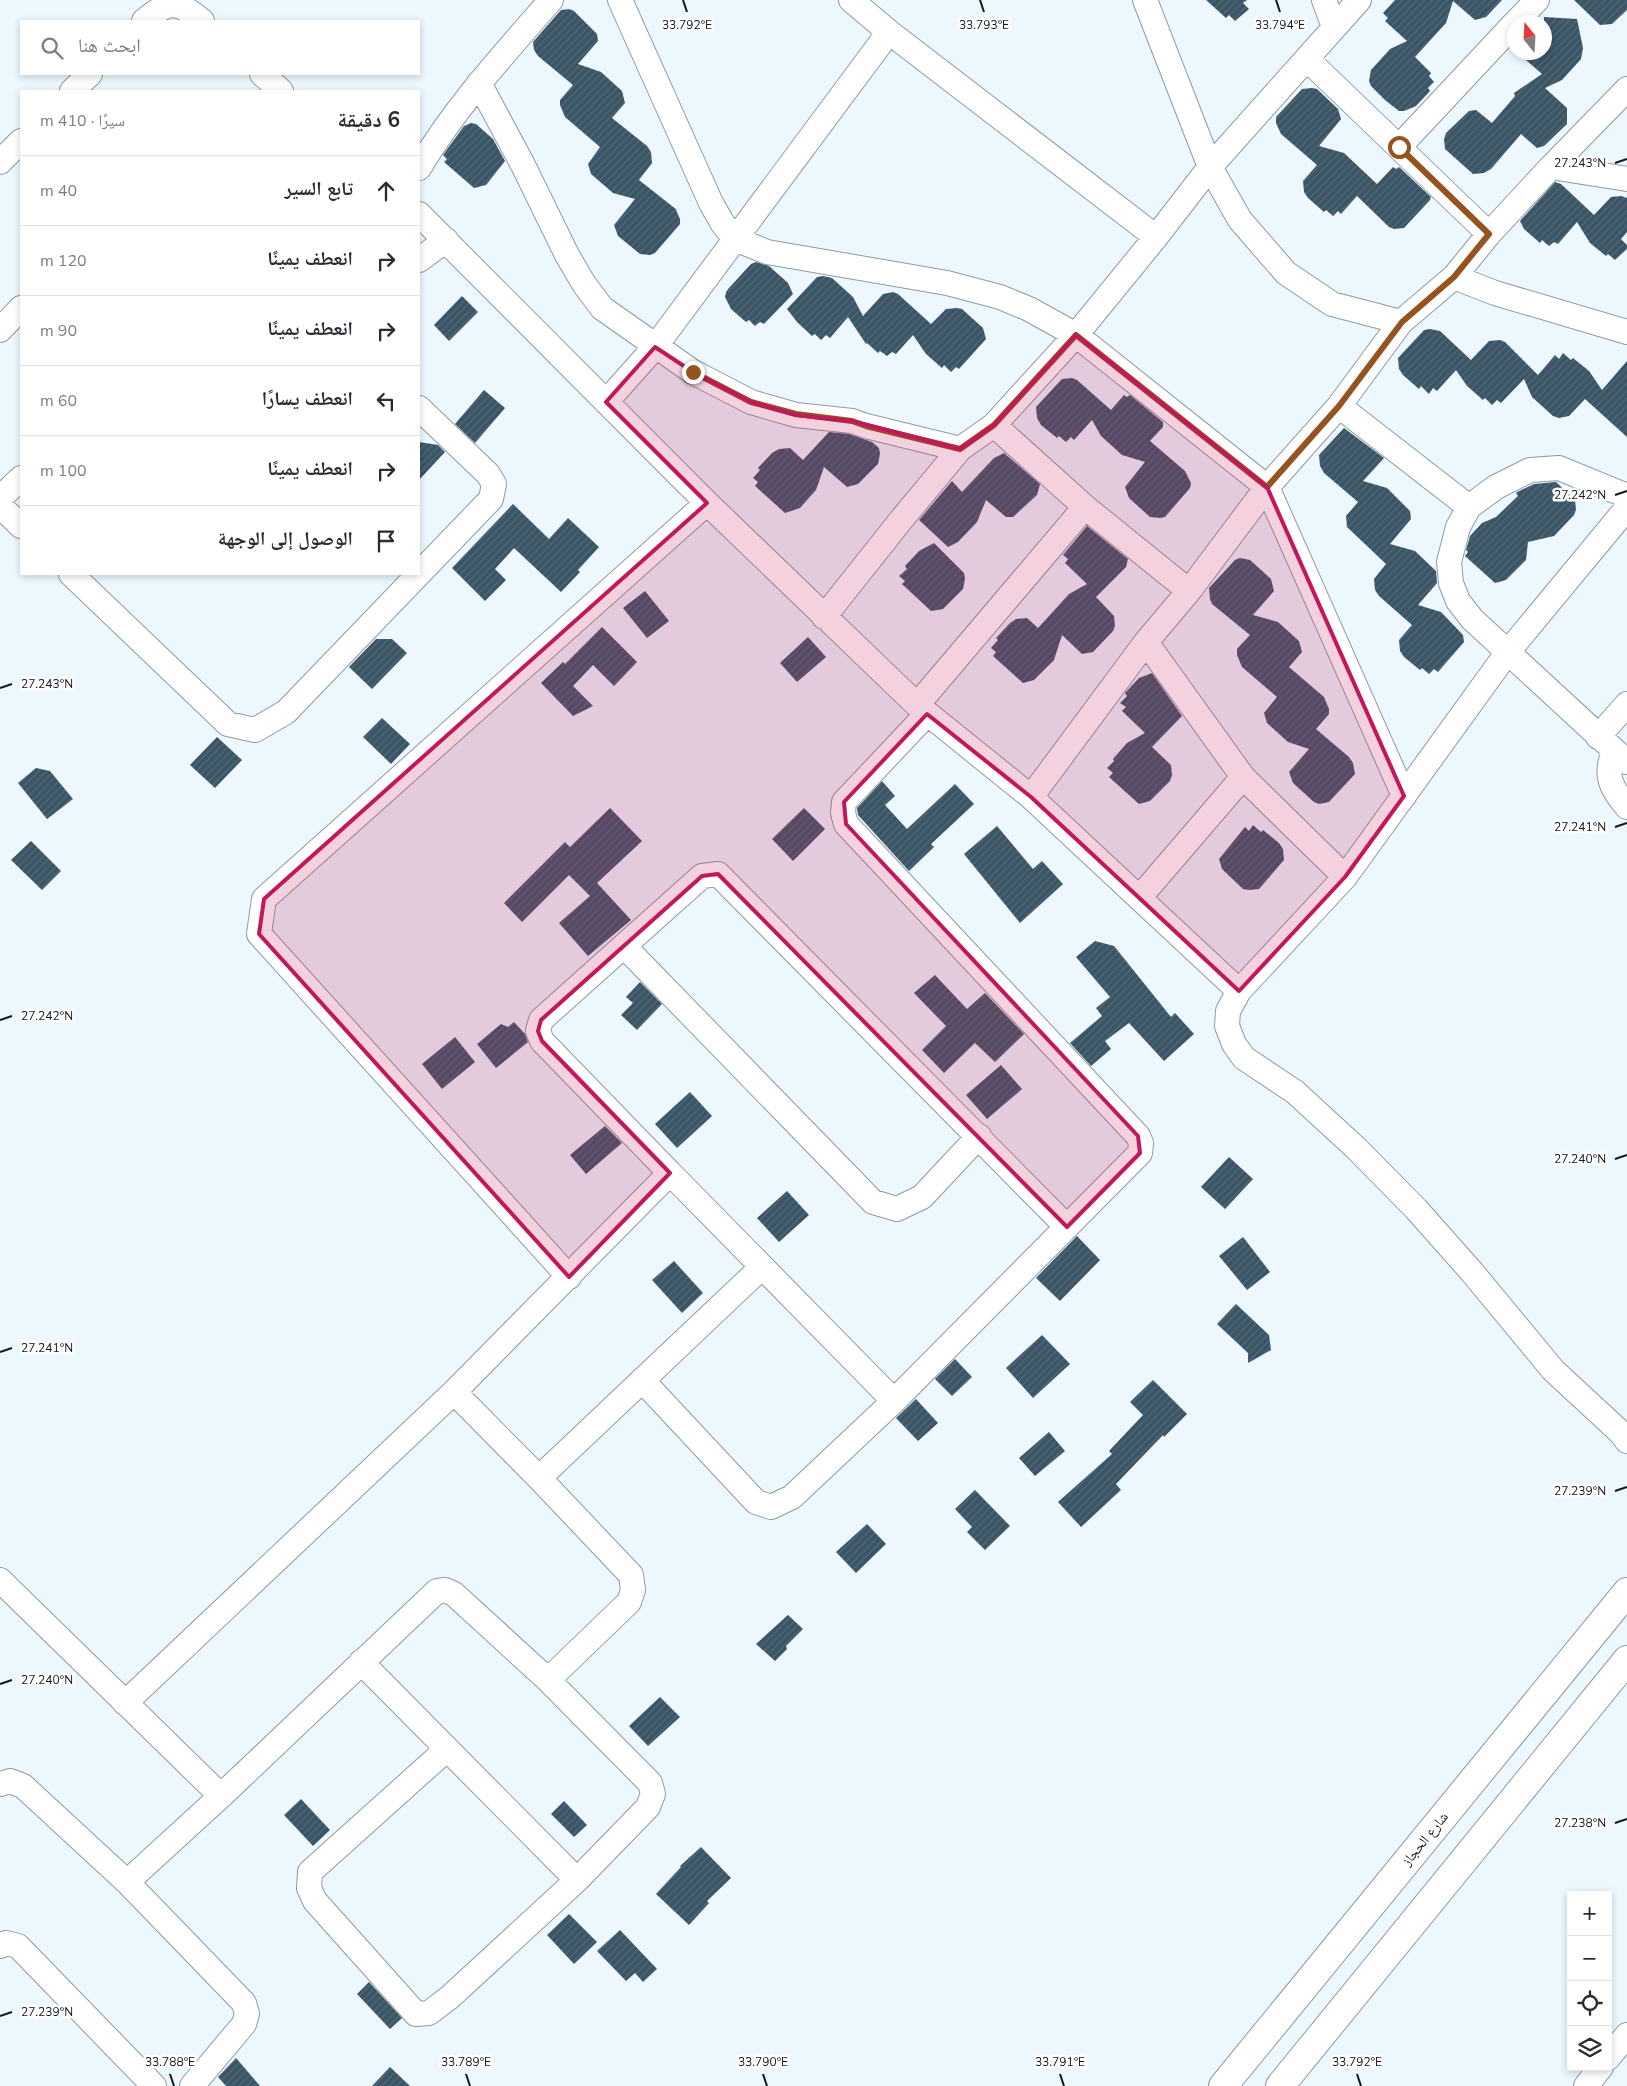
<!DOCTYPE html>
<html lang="ar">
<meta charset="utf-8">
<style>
:root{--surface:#fff;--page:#f7f7f7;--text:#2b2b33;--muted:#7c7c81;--line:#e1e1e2}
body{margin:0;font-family:"Nunito Sans","Noto Naskh Arabic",sans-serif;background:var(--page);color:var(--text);direction:rtl}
.controls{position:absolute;right:15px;bottom:15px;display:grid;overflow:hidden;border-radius:0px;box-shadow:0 2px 8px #0003}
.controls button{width:45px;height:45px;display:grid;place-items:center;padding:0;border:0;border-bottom:1px solid var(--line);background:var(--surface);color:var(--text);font:25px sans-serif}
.compass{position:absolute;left:1507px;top:15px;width:45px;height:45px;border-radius:50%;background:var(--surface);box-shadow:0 2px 8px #0003;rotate:342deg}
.stop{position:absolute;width:15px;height:15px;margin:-11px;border:4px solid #95541f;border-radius:50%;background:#fff}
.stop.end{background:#95541f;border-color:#fff;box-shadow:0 1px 5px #0008}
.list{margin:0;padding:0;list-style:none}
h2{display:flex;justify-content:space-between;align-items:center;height:65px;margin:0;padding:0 20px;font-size:21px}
h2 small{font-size:16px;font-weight:400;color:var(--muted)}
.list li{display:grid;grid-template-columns:32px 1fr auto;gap:15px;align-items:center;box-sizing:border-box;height:70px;padding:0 20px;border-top:1px solid var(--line)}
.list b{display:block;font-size:19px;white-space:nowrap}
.list em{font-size:16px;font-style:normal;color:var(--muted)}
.icon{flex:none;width:28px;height:28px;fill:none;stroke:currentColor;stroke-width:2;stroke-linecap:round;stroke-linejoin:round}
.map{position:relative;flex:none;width:1627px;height:2086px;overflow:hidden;direction:ltr}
.search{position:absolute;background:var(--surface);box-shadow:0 2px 8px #0003;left:20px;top:20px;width:400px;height:55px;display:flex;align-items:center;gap:12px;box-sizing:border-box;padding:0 18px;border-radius:0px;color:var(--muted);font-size:19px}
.panel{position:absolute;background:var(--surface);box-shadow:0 2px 8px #0003;left:20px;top:90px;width:400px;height:485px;border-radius:0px;direction:rtl}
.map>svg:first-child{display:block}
.building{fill:url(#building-hatch)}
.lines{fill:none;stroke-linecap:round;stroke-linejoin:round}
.minor-casing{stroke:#8e9ba3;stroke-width:26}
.major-casing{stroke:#8e9ba3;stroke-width:30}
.minor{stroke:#fff;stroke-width:24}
.major{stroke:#fff;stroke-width:28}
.route{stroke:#95541f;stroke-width:6}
.marked{fill:#c2185b;fill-opacity:0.2;stroke:#c2185b;stroke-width:4;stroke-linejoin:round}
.ticks{fill:none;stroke:#12171a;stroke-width:2}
.labels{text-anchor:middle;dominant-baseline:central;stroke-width:5;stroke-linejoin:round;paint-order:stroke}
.street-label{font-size:14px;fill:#12171a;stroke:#fff}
.ticks-label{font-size:12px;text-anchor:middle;fill:#12171a;stroke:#fff;stroke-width:5;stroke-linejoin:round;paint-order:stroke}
</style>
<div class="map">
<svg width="1627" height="2086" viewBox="0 0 1627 2086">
<defs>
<pattern id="building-hatch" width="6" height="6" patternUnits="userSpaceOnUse" patternTransform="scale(1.25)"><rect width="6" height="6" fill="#3a5566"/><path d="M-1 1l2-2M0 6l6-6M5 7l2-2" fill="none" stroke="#536977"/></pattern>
</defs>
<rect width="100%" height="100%" fill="#ecf7fe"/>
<path class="building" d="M1206 0H1247L1243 3 1249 9 1235 21 1229 15 1226 18Z
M1395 0H1502L1486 17 1475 20 1453 1 1446 23 1415 57 1431 73 1429 76 1434 82 1428 88 1430 91 1416 106 1404 111H1399L1385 100 1371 86 1369 81 1371 70 1390 49 1407 41 1385 21 1388 18 1383 13Z
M1574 0H1627V10L1612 24 1600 25Z
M569 9 574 11 597 34 598 41 578 64 601 72 622 91 625 103 612 118 647 146 651 152 652 163 639 180 677 210H676L680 219V224L655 253 650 255 640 254 618 236 614 225 635 199 613 193 591 174 588 164 600 147 565 117 560 105V100L573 85 538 56 534 50 533 42 561 10Z
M1544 17 1577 19 1583 48 1581 59 1562 80 1545 88 1567 108V124L1544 146 1537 148 1521 134 1491 169 1484 173 1473 174 1445 149 1444 139 1446 133 1469 111 1476 110 1492 123 1515 96 1514 93 1542 74 1517 52H1544Z
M1312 88 1317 89 1338 109 1341 119 1319 146 1344 153 1377 184 1393 167 1396 169 1399 167 1431 197 1430 200 1404 228 1394 229 1389 227 1357 196 1341 214 1338 211 1333 216 1326 210 1324 212 1308 198 1304 192 1303 181 1317 165 1281 134 1276 123V117L1302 89Z
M471 123 476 124 493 139 505 161 486 185 474 188 444 162 447 159 443 155 464 126Z
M1555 182 1561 184 1594 215 1611 197 1621 196 1627 198V232L1621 239 1627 245V249L1615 260 1608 254 1606 256 1590 243 1577 222 1558 244 1554 242 1549 246 1542 240 1540 243 1524 229 1520 221Z
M756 262 769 266 788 283 793 294 764 324 760 322 755 326 749 320 746 322 731 309 725 297 726 292 729 288 751 264Z
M823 276 832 278 853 297 863 316 883 294 893 292 898 294 931 324 946 309 957 308 962 309 983 328 986 339 959 369 956 367 951 372 944 365 942 368 926 354 913 335 896 354 892 352 887 356 880 351 878 353 867 343 866 344 848 317 830 338 826 335 821 340 815 334 812 336 797 322 787 309 817 277Z
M462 296 478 312 449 341 434 325Z
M1430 329 1440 331 1471 360 1489 341 1500 340 1505 342 1538 375 1555 355 1559 359 1563 353 1571 360 1573 358 1589 371 1602 390 1627 361V437L1585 399 1569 416 1559 418 1553 416 1532 397 1524 379 1501 403 1497 400 1492 405 1485 398 1483 400 1467 386 1456 370 1437 391 1433 388 1429 394 1421 386 1419 389 1403 375 1399 369 1398 358 1424 330Z
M1072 378 1077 380 1111 410 1124 395 1127 397 1130 395 1163 422V427L1150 441 1185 471 1191 483 1190 488 1165 517 1160 518 1150 517 1129 498 1125 487 1145 462 1122 455 1101 436 1092 420 1074 440 1071 437 1066 442 1059 436 1057 438 1041 425 1037 418 1036 407 1062 379Z
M484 390 505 408 475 443 455 424Z
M1344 428 1384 458 1363 481 1387 488 1410 511 1411 519 1390 544 1415 551 1436 571 1437 583 1418 605 1441 612 1463 635 1464 642 1438 672 1434 669 1429 674 1422 668 1420 670 1404 657 1400 651 1399 640 1412 625 1379 596 1375 590 1374 579 1386 564 1347 527 1346 516 1358 502 1324 473 1320 466 1319 455Z
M829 432 849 434 872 442 879 448 880 454 878 464 858 484 847 487 824 467 816 490 800 508 785 513 755 486 758 482 753 478 760 470 758 468 772 453 779 449 790 448 803 460Z
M419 442 438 445 445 452 419 480Z
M1004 453 1040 484 1037 495 1013 517H1006L986 500 977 522 958 542 948 547 919 520 952 481 962 492 994 458Z
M1556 482 1575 500 1576 510 1574 515 1554 536 1528 542 1526 560 1506 580 1495 583 1465 556 1468 552 1466 550 1470 536 1482 523 1496 517 1518 496 1516 493 1517 492 1534 484Z
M513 504 549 539 568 518 599 547 578 570 580 572 561 592 514 548 495 569 506 580 485 601 452 568Z
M1087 526 1128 559 1126 567 1096 597 1114 616 1115 626 1113 631 1093 652 1082 654 1062 635 1054 660 1034 680 1023 683 993 656 996 652 991 648 998 640 996 638 1010 623 1016 619 1027 618 1038 628 1069 594 1087 584 1065 563 1068 559 1063 555Z
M934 543 964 573 965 579 963 589 943 609 931 611 902 584 905 581 899 576 907 569 905 566 919 551Z
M1240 558 1250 560 1271 579 1274 591 1253 615 1278 622 1299 641 1302 652 1289 667 1324 697 1329 709V714L1316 729 1349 757 1353 763 1355 774 1329 802 1319 804 1314 802 1293 783 1289 772 1309 749 1288 742 1267 723 1264 713 1277 697 1242 667 1237 655V649L1250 635 1212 604 1210 599 1209 588 1235 560Z
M645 591 669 621 647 638 623 608Z
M602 627 637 662 614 686 593 665 573 686 593 706 573 716 541 683 563 662 565 664Z
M808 637 826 657 797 682 780 663Z
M376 639H392L407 653 372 689 349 667Z
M1152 673 1182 716 1152 747 1171 765 1172 775 1170 781 1150 801 1139 804 1109 777 1113 773 1107 768 1114 761 1113 759 1127 743 1145 733 1122 711 1126 707 1120 703 1127 696 1125 693 1139 678Z
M382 718 410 744 391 764 363 737Z
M217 737 242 760 215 788 190 765Z
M36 768 50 771 73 799 47 819 18 783Z
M882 781 895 796 885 805 907 829 955 784 974 804 931 844 934 847 909 871 858 815 857 808Z
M610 808 642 841 597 883 631 920 588 956 559 923 590 896 569 875 522 922 504 903 565 842 570 847Z
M804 808 825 829 793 861 772 839Z
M1253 825 1261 832 1263 830 1279 843 1283 849 1284 860 1259 889 1249 890 1243 889 1222 869 1219 859 1245 827 1249 831Z
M997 826 1033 869 1042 861 1063 884 1020 923 964 854Z
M31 841 61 871 42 890 11 860Z
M1095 941 1114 946 1171 1017 1175 1013 1194 1034 1164 1061 1129 1023 1105 1041 1111 1049 1091 1066 1070 1043 1102 1016 1096 1008 1110 997 1076 957Z
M935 975 967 1009 985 993 1024 1034 995 1062 975 1043 944 1073 922 1050 946 1026 914 993Z
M640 982 662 1004 637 1030 621 1015 633 1003 626 997Z
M514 1022 525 1034 528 1042 496 1068 477 1044 501 1024 508 1027Z
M455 1037 475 1062 442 1089 422 1064Z
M1001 1065 1022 1089 987 1119 966 1095Z
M690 1092 712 1116 677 1148 655 1124Z
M605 1126 622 1143 586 1174 570 1155Z
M1229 1157 1253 1179 1225 1209 1201 1187Z
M787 1191 809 1215 779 1242 757 1218Z
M1077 1236 1100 1260 1060 1301 1036 1278Z
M1243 1237 1270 1272 1247 1290 1219 1256Z
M674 1261 703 1293 682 1313 652 1280Z
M1236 1304 1269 1335 1271 1350 1248 1363V1353L1217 1324Z
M1042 1335 1070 1364 1033 1398 1006 1368Z
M955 1359 972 1377 952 1396 935 1379Z
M1153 1380 1187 1414 1164 1437 1163 1435 1116 1484 1121 1490 1081 1527 1058 1502 1112 1454 1109 1451 1143 1415 1130 1402Z
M916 1399 938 1423 918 1441 896 1418Z
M1049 1432 1065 1451 1035 1476 1019 1458Z
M975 1490 1010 1526 985 1550 967 1532 972 1527 955 1509Z
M867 1524 886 1544 856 1573 836 1552Z
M788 1615 803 1629 786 1646 787 1649 775 1661 756 1644Z
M660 1697 680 1717 648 1746 629 1726Z
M301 1799 330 1830 313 1846 284 1815Z
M564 1801 587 1825 574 1837 551 1814Z
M701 1847 731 1878 707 1901 709 1903 689 1925 656 1894 681 1867 680 1866Z
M569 1914 597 1942 574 1964 547 1935Z
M620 1930 657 1969 643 1982 635 1973 626 1981 597 1951Z
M369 1982 402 2018 390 2029 357 1994Z
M236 2058 260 2086H226L218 2077Z
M390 2067 410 2086H372Z"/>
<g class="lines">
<defs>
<path id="minor" d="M620 0 711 203 723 224 735 239 767 252 947 283 1000 297 1029 309 1076 335 1267 487 1404 796
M851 0 889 32 1156 237 1210 167 1359 0
M1145 0 1210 167 1240 220 1286 273 1332 304 1401 322
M1324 0 1334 27
M144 21C169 0 177 0 202 21
M1516 22 1537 0
M1307 59 1489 234
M262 74 281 91
M479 83 523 165 567 255 584 284 602 308 693 372 751 402 796 415 852 421 866 426 960 449
M72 91 90 74
M1399 147 1514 24
M0 162 21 141
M1551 167 1627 179
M419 168C456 106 504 54 551 0
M419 214 707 503 917 705 1031 797 1239 991
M419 260 446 240
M1454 277 1495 293 1627 332
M0 330 21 308
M606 402 655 347 889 32
M1339 406 1469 507
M994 425 1085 507 1189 591
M1627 496 1559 468 1530 470 1496 487 1469 507 1458 527 1449 562 1451 583 1458 601 1472 619 1627 762
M0 498 21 478
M0 506 21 526
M1627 508 1507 653 1345 877 1239 991 1228 1011 1227 1026 1234 1044 1244 1058 1295 1092 1357 1149 1416 1209 1472 1272 1553 1370 1621 1433 1627 1441
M71 574 228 724 255 730 286 712 491 499 494 484 488 474 419 408
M824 617 901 520 960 449 994 425 1076 335 1156 237
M1146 642 1243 777 1345 877
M917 705 1085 507
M1598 737 1627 704
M1614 751C1604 776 1611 788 1627 807
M1031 797 1146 642 1189 591 1267 487 1339 406 1401 322 1454 277 1489 234 1551 167 1627 89
M1140 897 1243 777
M624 946 873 1202 897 1209 922 1197 979 1136
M670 1173 542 1041 538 1031 541 1020 702 876 718 874 1067 1227
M569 1277 259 934 264 899 707 503
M642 1380 756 1502 771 1507 792 1497 894 1401 1140 1153 1141 1143 1138 1136 846 824 843 813 844 802 927 714
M454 1392 670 1173 894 1401
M539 1478 762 1267
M0 1580 221 1796 127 1882 23 1786 10 1781 0 1784
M125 1703 454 1392 539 1478 631 1575 633 1590 629 1602 548 1680
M447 1749 310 1872 309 1888 315 1901 416 2014 429 2013 450 1997 577 1880
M221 1796 437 1591 445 1590 454 1594 548 1680 650 1783 653 1794 648 1807 577 1880 361 1662
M127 1882 244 2003 247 2014 244 2024 192 2086
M0 1946 6 1943 18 1946 154 2086
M1608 2058 1627 2035
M1586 2086 1601 2067"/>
<path id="major" d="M1223 2086 1627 1592
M1280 2086 1627 1660"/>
</defs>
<use href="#minor" class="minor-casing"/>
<use href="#major" class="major-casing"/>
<use href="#minor" class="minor"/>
<use href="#major" class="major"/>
</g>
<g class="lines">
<path class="route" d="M693 372 751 402 796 414 852 421 866 426 960 449 994 425 1076 335 1267 487 1339 406 1402 322 1454 277 1489 234 1399 147"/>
</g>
<path class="marked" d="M1076 335 1267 487 1404 796 1345 877 1239 991 1031 797 927 714 844 802 846 824 1138 1136 1140 1153 1067 1227 718 874 702 876 541 1020 538 1031 542 1041 670 1173 569 1277 259 934 264 899 707 503 606 402 655 347 693 372 751 402 796 415 852 421 960 449 994 425Z"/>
<path class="ticks" d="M683 0 687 12M980 0 984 12M1276 0 1280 12M1615 163 1627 159M1615 495 1627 491M0 688 12 684M1615 827 1627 823M0 1020 12 1016M1615 1159 1627 1155M0 1352 12 1348M1615 1491 1627 1487M0 1684 12 1680M1615 1823 1627 1819M0 2016 12 2012M170 2074 174 2086M466 2074 470 2086M763 2074 767 2086M1060 2074 1064 2086M1357 2074 1361 2086"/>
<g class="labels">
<g class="street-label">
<text transform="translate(1425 1839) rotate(-51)">شارع الحجاز</text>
</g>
</g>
<g class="ticks-label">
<text x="687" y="29">33.792°E</text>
<text x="984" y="29">33.793°E</text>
<text x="1280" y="29">33.794°E</text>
<text x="1580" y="167">27.243°N</text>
<text x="1580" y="499">27.242°N</text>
<text x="47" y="688">27.243°N</text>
<text x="1580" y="831">27.241°N</text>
<text x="47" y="1020">27.242°N</text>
<text x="1580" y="1163">27.240°N</text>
<text x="47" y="1352">27.241°N</text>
<text x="1580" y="1495">27.239°N</text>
<text x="47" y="1684">27.240°N</text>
<text x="1580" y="1827">27.238°N</text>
<text x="47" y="2016">27.239°N</text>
<text x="170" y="2066">33.788°E</text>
<text x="466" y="2066">33.789°E</text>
<text x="763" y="2066">33.790°E</text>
<text x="1060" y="2066">33.791°E</text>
<text x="1357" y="2066">33.792°E</text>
</g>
</svg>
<div class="controls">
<button>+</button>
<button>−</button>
<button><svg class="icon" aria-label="locate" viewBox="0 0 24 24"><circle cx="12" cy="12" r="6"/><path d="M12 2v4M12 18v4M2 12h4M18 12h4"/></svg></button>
<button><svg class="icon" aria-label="layers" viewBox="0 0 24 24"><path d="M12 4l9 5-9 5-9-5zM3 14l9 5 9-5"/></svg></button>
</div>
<svg class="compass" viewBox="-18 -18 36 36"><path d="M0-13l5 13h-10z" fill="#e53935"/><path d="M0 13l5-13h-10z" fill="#7c7c81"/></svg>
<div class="stop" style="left:1399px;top:147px"></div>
<div class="stop end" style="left:693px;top:372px"></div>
<div class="search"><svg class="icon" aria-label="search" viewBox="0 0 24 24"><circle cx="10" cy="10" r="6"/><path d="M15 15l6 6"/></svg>ابحث هنا</div>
<section class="panel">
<h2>6 دقيقة<small>سيرًا · 410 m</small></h2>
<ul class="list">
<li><svg class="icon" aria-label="ahead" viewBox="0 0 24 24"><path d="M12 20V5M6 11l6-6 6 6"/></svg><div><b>تابع السير</b></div><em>40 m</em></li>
<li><svg class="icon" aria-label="right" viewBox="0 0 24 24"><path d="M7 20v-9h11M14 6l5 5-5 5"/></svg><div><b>انعطف يمينًا</b></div><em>120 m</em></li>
<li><svg class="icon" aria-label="right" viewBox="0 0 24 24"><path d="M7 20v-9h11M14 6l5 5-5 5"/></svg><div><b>انعطف يمينًا</b></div><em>90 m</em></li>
<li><svg class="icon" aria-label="left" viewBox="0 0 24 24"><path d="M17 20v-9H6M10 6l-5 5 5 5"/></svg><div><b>انعطف يسارًا</b></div><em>60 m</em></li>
<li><svg class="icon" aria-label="right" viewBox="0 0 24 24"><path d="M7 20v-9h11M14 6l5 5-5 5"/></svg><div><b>انعطف يمينًا</b></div><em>100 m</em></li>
<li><svg class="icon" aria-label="arrive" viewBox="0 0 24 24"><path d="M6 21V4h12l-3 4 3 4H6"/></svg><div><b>الوصول إلى الوجهة</b></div></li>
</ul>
</section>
</div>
